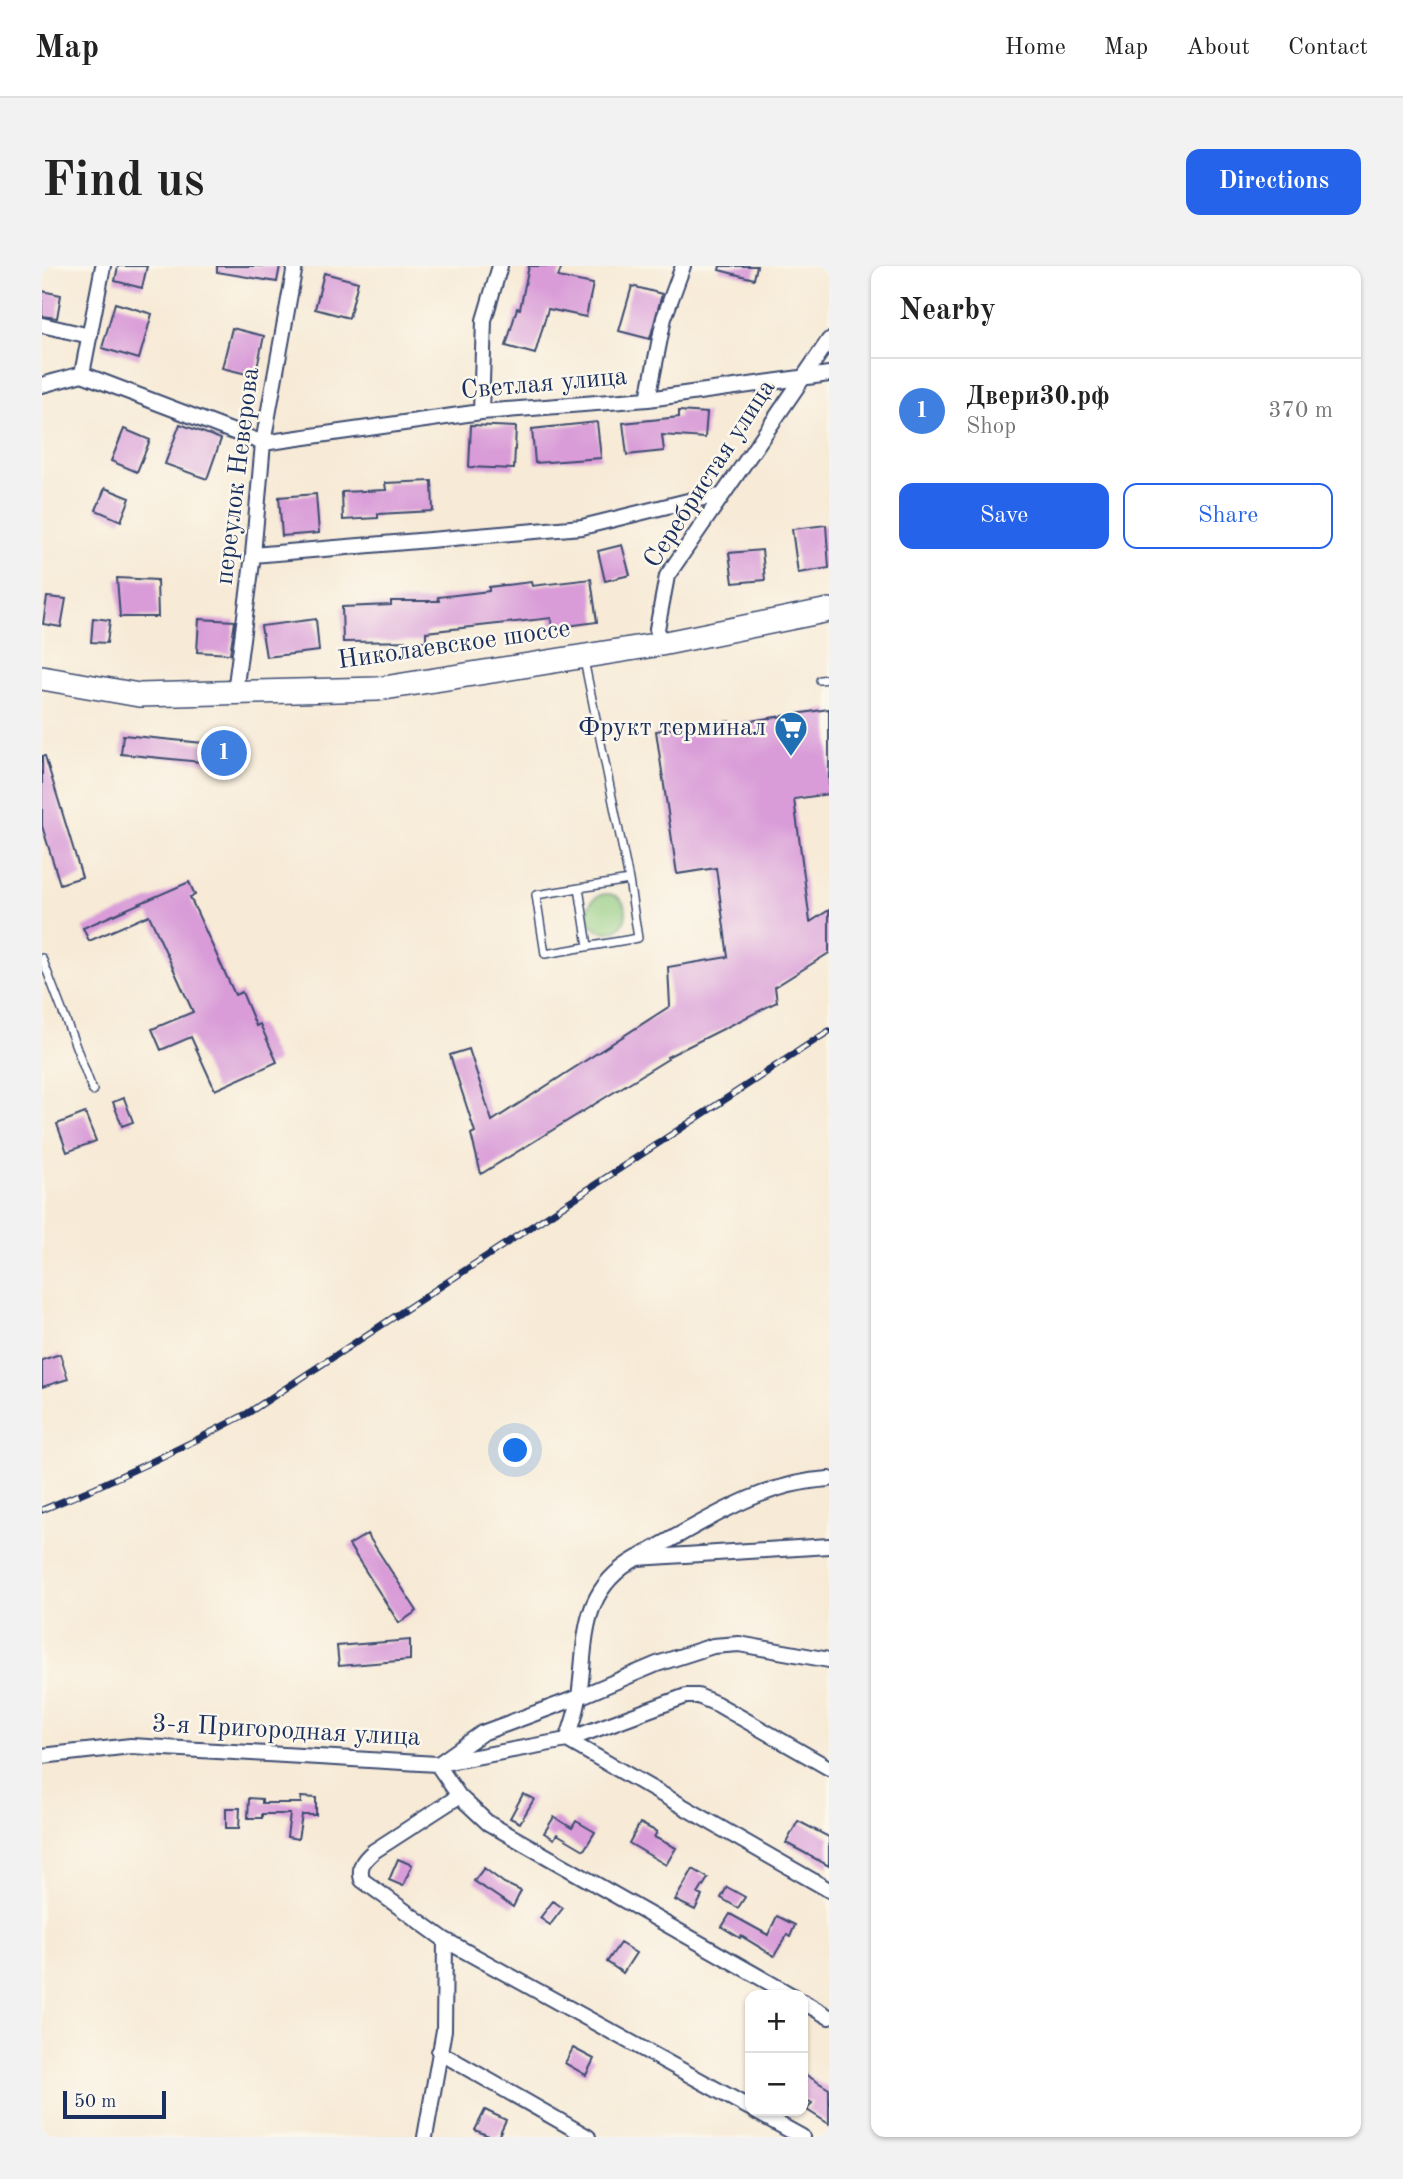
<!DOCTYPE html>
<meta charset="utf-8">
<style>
:root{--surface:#fff;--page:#f2f2f2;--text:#222;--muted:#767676;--line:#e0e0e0;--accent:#2563eb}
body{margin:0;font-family:"Old Standard TT",serif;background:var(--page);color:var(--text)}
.controls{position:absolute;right:21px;bottom:21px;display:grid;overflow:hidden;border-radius:14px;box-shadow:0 2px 5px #0004}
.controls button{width:63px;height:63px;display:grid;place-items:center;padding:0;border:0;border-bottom:2px solid var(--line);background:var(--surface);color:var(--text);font:35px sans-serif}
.scale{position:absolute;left:21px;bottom:18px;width:103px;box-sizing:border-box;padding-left:7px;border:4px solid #1b2f5e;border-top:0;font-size:19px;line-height:24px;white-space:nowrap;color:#1b2f5e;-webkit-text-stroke:5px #fbf7ec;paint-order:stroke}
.you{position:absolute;left:474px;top:1185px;width:24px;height:24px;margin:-18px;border:5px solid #fff;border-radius:50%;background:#1a73e8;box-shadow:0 0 0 10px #1a73e833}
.badge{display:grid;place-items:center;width:46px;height:46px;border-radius:50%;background:var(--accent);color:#fff;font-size:23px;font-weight:700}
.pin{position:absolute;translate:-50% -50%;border:4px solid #fff;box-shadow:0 2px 7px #0006}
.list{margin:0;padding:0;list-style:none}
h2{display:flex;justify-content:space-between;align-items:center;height:91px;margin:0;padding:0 28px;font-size:30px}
h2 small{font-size:23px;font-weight:400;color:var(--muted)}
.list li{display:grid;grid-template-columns:46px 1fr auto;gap:21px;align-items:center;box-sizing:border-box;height:105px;padding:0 28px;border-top:2px solid var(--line)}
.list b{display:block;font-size:26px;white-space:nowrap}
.list p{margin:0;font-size:23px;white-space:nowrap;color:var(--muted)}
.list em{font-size:23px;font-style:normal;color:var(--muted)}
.actions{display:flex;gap:14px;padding:21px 28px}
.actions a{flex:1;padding:16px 0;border:2px solid var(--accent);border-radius:14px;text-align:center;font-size:24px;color:var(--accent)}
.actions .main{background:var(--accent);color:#fff}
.map{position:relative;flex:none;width:787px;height:1871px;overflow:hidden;border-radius:14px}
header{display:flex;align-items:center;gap:42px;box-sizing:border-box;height:98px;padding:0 35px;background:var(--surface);border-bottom:2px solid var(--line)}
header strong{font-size:33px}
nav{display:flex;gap:38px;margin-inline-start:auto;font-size:24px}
.intro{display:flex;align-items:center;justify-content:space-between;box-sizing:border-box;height:168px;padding:0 42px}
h1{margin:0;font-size:49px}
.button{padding:18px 32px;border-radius:14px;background:var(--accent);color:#fff;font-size:24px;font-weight:700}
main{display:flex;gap:42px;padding:0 42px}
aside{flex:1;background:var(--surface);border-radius:14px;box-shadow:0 2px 5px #0004}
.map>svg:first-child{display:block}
.green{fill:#91cb7f;stroke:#567d6e;stroke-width:2}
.building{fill:#d99cd8}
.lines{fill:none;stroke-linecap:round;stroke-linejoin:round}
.service-casing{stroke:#3c4b70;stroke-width:10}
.minor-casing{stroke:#3c4b70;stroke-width:18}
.primary-casing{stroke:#3c4b70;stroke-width:26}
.service{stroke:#fff;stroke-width:7}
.minor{stroke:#fff;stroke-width:14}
.primary{stroke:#fff;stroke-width:23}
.rail-casing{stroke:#1b2f5e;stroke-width:7}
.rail{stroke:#fbf7ec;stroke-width:4.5;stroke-dasharray:13;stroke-linecap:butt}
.labels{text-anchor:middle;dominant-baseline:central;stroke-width:5;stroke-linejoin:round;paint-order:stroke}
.street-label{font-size:26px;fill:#1b2f5e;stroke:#fbf7ec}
.poi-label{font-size:26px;fill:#1b2f5e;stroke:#fbf7ec;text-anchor:end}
</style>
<header>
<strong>Map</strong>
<nav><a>Home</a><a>Map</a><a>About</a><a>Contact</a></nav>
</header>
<div class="intro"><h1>Find us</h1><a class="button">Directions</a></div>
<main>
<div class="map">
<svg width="787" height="1871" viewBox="0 0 787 1871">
<rect width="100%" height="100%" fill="#fbf7ec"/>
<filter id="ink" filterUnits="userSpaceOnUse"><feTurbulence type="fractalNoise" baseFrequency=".0143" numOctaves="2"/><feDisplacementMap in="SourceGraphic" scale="14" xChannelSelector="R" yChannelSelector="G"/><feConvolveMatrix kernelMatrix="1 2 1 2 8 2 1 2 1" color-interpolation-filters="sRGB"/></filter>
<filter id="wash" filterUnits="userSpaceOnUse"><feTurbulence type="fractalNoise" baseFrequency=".00686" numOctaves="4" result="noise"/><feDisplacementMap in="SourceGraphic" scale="28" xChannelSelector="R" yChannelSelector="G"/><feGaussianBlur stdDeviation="1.57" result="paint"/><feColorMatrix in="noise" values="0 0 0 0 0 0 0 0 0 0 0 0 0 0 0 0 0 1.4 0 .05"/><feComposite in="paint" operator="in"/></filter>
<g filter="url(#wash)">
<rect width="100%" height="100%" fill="#f7ead6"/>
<path class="green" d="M546 647a19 19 0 1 1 38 0a19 19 0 1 1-38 0Z"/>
<g id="blocks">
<path class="building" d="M76 0H105L100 22 73 15Z
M175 0H238L235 16 175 6Z
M487 0H520L516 11 551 18 544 51 506 43 493 88 464 80 475 42 478 43Z
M678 0H715L712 13 677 4Z
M282 7 316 16 307 52 273 43Z
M590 20 620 28 608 73 577 65Z
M0 25 19 29 15 52 0 50Z
M73 37 110 48 97 93 60 82Z
M190 62 222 70 213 110 180 102Z
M637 145 665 147 663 172 620 169 622 185 585 189 581 157 637 151Z
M555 156 559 192 493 197 490 163Z
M138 158 179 173 165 213 123 198Z
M429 159 474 161 472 203 427 201Z
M82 163 108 174 95 206 69 195Z
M390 215 391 245 336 248V252L301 254 300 226 344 224 343 217Z
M63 222 88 232 79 255 54 244Z
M274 228 277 267 240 270 237 231Z
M784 259 787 302 756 307 750 263Z
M580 279 588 309 563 315 556 285Z
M720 284 723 314 691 317 687 287Z
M75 312 115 314 116 351H78Z
M549 313 555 356 510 362 509 352 384 366V375L301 376 300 341 349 339V335H397L396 331 447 325V321L489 316 490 320Z
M5 331 24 333 19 361 1 358Z
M51 352 68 354 65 377 49 376Z
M157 353 193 355 188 388 155 386Z
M274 353 277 385 224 391 219 360Z
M787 443V528L752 533 768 656 787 644V687L733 721 735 736 625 791 626 793 439 908 429 868 433 866 408 789 427 783 450 855 628 740 626 701 686 691 674 602 635 608 614 465 687 455 688 458Z
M81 469 201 481 199 500 79 488Z
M0 490H3L40 611 18 618 0 560Z
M147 616 153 629 148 631 193 729 200 726 214 760 218 758 235 796 173 824 149 771 119 784 110 763 151 746 107 649 47 675 41 662Z
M82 832 91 856 80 860 71 836Z
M43 847 54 875 25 886 15 858Z
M18 1088 26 1113 0 1121V1094Z
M325 1268 375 1345 357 1357 307 1279Z
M368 1374V1394L297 1400 295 1380Z
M481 1528 492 1533 478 1557 468 1552Z
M259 1531 274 1532V1549H260L256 1573 245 1571 248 1548H220V1552H206L207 1532 220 1533V1537H259Z
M184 1542H198L197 1562H184Z
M512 1551 530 1562 534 1555 553 1566 542 1584 515 1568 512 1573 502 1567Z
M756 1555 787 1571V1600L744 1577Z
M598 1557 615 1566 612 1571 634 1582 624 1599 587 1577Z
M356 1593 370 1599 361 1620 347 1614Z
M442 1602 462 1617 479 1625 471 1641 432 1615Z
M651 1603 666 1612 656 1628 660 1630 653 1644 633 1634Z
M685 1621 703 1631 696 1642 679 1632Z
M511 1635 521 1642 508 1659 498 1652Z
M688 1648 726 1669 735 1650 753 1659 748 1671 745 1669 732 1690 699 1670 698 1672 680 1661Z
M578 1677 594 1687 581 1707 565 1696Z
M531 1782 552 1793 544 1809 523 1797Z
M761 1807 787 1823V1858L765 1844 770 1837 761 1832Z
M443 1844 464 1854 456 1871H449L433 1864Z"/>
</g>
</g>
<g filter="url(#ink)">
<use href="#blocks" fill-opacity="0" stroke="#3c4b70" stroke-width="2"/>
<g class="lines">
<defs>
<path id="service" d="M542 394 587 614 596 672 503 688 494 629 587 614
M778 414 787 413
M537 622 546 680
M0 692 51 825"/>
<path id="minor" d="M0 59 48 70
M40 108 221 177 439 146 606 133 787 108
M40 108 61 0
M0 119 40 108
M606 133 622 52 641 0
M439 146 442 54 458 0
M211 289 540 261 654 233 679 230
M619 378 615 363 625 310 787 74
M193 426 211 289 221 177 253 0
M787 1280 595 1292C536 1325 545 1375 537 1431 535 1446 530 1460 525 1474L787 1624
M599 1290C661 1257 716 1217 787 1213
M0 1490 89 1480 395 1498 417 1530 446 1557 749 1729
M399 1496 440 1467 537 1431 615 1398 671 1380 697 1378 787 1394
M395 1498 525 1474 644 1430H656L675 1438 787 1502
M403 1674 320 1614C316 1599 322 1594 332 1585L417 1530
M761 1736 787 1751
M397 1786 546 1871
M713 1845 760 1871
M383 1871 402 1764 403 1674 708 1842"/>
<path id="primary" d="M0 412 97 429 336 423 619 378 787 344"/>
</defs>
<use href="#service" class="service-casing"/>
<use href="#minor" class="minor-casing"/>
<use href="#primary" class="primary-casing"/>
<use href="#service" class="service"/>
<use href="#minor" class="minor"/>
<use href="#primary" class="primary"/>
<defs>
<path id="rail" d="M0 1244C71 1215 139 1183 206 1147L787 765"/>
</defs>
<use href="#rail" class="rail-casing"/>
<use href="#rail" class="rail"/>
</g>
</g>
<defs>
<symbol id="supermarket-pin" viewBox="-11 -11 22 30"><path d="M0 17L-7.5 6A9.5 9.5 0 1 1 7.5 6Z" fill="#1f6fb2" stroke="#fbf7ec"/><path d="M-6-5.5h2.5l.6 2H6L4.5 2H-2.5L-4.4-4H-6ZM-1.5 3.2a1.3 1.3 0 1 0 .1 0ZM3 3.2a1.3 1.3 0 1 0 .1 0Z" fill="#fff"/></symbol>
</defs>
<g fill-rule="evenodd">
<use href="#supermarket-pin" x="730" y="443" width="38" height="52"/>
</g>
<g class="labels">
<g class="street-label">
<text transform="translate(502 118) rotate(-5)">Светлая улица</text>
<text transform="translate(668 208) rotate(-57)">Серебристая улица</text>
<text transform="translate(196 210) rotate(-83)">переулок Неверова</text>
<text transform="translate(412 379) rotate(-8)">Николаевское шоссе</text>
<text transform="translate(244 1465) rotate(3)">3-я Пригородная улица</text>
</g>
<g class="poi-label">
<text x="724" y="462">Фрукт терминал</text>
</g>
</g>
</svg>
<div class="controls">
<button>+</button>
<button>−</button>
</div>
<div class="scale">50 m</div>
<div class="you"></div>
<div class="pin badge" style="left:182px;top:487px;background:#3f7fe0">1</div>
</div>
<aside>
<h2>Nearby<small></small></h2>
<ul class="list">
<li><span class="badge" style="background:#3f7fe0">1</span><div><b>Двери30.рф</b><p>Shop</p></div><em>370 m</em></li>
</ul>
<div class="actions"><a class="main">Save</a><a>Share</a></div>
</aside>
</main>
